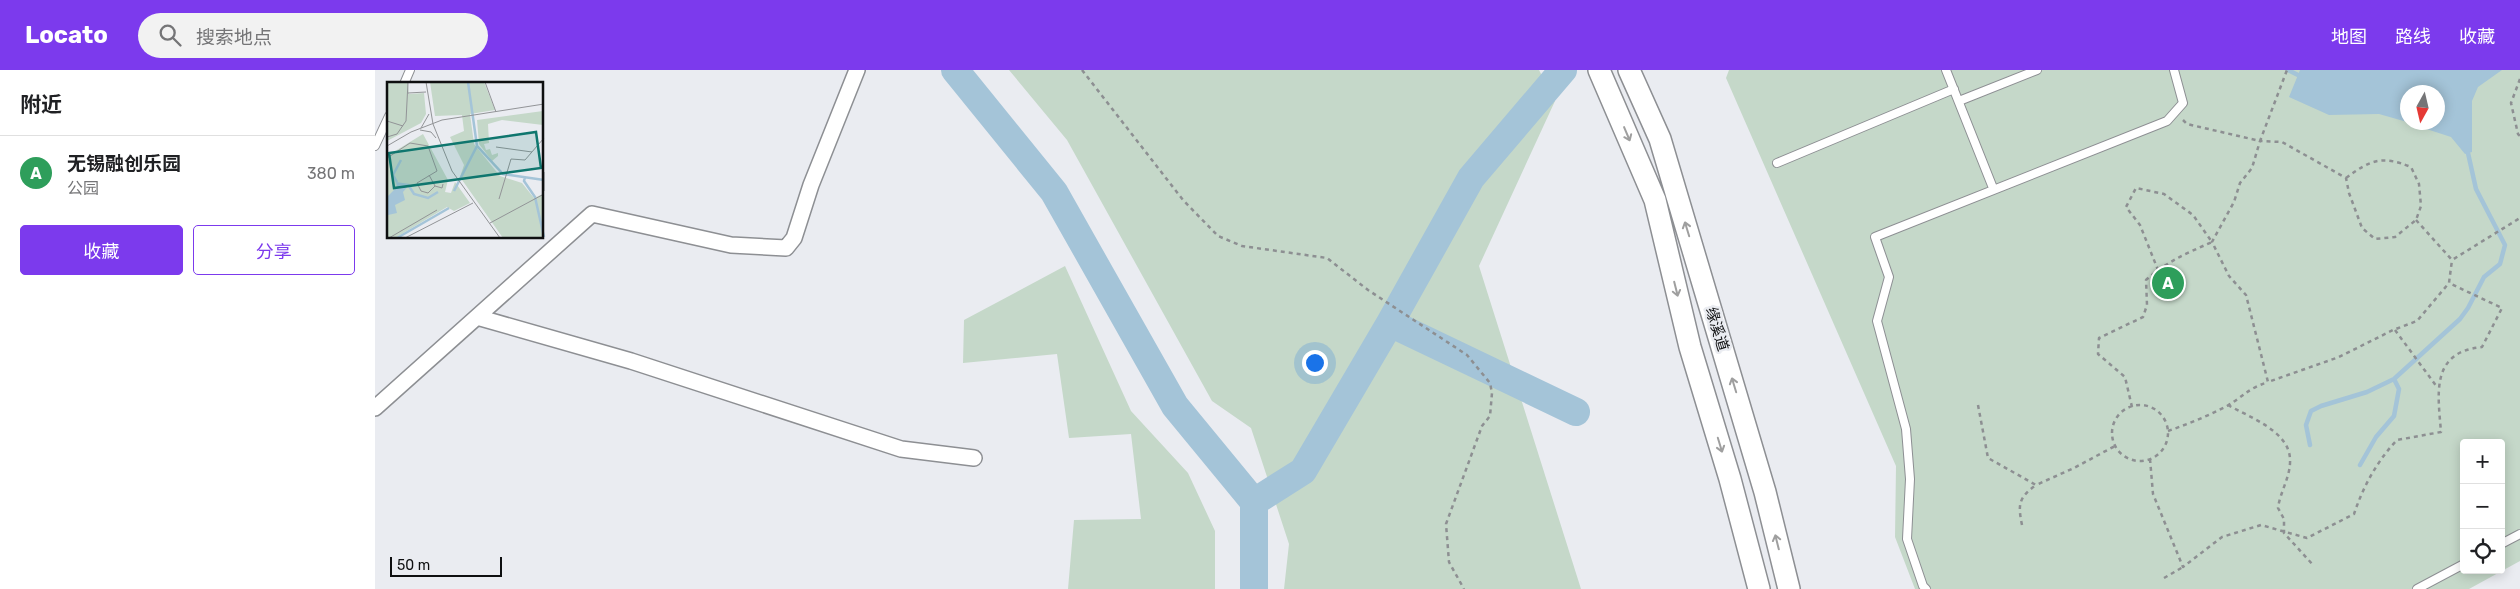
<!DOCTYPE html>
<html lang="zh">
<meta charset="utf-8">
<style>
:root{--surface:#fff;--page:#f2f2f2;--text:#202124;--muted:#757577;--line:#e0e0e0;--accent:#7c3aed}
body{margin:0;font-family:Rubik,"Noto Sans SC",sans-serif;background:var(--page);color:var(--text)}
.controls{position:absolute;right:15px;bottom:15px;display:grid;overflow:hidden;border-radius:5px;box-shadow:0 2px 12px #0003}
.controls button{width:45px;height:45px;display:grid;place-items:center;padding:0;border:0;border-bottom:1px solid var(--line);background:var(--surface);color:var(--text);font:25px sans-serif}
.compass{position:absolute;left:2025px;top:15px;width:45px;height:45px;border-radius:50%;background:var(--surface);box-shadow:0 2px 12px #0003;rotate:188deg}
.scale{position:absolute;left:15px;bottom:12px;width:112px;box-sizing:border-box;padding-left:5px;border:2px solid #0e0f10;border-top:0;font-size:14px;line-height:18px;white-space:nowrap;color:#0e0f10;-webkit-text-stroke:4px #eaecf1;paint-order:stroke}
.you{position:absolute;left:939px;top:292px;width:18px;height:18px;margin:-12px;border:4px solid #fff;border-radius:50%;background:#1a73e8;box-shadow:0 0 0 8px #1a73e833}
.badge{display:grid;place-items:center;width:32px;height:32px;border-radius:50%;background:var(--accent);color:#fff;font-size:16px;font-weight:700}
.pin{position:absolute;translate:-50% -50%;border:2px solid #fff;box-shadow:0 1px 5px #0006}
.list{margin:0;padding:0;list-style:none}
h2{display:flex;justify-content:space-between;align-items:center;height:65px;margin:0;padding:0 20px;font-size:21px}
h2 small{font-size:16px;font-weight:400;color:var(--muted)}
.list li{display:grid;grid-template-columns:32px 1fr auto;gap:15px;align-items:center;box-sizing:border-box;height:75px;padding:0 20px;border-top:1px solid var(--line)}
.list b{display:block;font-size:19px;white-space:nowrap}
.list p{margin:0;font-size:16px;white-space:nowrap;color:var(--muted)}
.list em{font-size:16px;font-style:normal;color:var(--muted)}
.actions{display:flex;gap:10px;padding:15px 20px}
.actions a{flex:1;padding:11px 0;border:1px solid var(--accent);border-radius:5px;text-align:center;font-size:18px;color:var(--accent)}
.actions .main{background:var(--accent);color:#fff}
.icon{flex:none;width:28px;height:28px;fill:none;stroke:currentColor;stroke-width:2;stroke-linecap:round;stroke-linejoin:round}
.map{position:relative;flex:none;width:2145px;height:519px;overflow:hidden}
header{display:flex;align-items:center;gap:30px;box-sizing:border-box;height:70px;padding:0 25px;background:var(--accent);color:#fff}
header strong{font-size:24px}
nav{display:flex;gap:28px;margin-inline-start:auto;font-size:18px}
.search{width:350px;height:45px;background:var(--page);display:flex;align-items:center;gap:12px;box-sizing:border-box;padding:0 18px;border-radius:28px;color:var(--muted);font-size:19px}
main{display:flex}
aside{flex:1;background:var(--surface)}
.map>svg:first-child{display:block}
.green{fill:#c5d8c9;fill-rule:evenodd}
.water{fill:#a4c4d8}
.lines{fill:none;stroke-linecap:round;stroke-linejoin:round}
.stream{stroke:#a4c4d8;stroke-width:4.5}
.river{stroke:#a4c4d8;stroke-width:28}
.lane-casing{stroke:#8d8f93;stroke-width:10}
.street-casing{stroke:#8d8f93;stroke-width:18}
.secondary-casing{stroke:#8d8f93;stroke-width:24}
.path{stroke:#8d8f92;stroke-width:2.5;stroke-dasharray:4 4;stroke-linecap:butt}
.lane{stroke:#fff;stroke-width:8}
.street{stroke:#fff;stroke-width:15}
.secondary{stroke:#fff;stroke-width:21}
.oneway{stroke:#9f9f9f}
.labels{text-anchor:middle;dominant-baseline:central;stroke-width:5;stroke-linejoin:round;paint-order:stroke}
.street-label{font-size:15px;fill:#0e0f10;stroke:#eaecf1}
.inset-river{fill:none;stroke:#a4c4d8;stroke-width:2.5}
.inset-road{fill:none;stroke:#929497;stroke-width:1}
.view{fill:#0f766e;fill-opacity:0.15;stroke:#0f766e;stroke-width:2.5}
.inset-edge{fill:none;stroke:#0e0f10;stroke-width:2.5}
</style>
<header>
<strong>Locato</strong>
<div class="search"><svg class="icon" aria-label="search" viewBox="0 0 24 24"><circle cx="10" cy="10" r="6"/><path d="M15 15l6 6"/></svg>搜索地点</div>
<nav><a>地图</a><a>路线</a><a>收藏</a></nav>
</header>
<main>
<aside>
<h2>附近<small></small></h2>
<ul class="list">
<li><span class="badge" style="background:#2e9e5b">A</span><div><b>无锡融创乐园</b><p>公园</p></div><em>380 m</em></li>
</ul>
<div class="actions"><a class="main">收藏</a><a>分享</a></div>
</aside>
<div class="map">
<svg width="2145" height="519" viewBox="0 0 2145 519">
<rect width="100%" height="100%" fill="#eaecf1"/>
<path class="green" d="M634 0H1164L1180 31 1104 196 1206 519H909L914 474 876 358 837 331 692 70Z
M1354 0H2145V491L2094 519H1540L1520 467 1521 396 1351 8ZM2032 22H2062V52H2032ZM2089 373H2126V500H2089Z
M690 196 756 341 813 403 840 461V519H693L699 450 766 449 756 364 694 368 682 284 588 293 589 250Z"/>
<path class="water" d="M1925 0H2127L2103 17 2097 31V82L2090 84 2076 67 2033 53 2062 52V22H2032V52L2004 44 1954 45 1914 27Z"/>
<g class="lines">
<path class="stream" d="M1913 0 1923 5
M1935 375 1931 355 1936 341 1946 336 1992 322 2019 309
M1985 395 2001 367 2019 346 2024 319 2019 309 2085 249 2093 238 2109 207 2125 194 2130 175 2101 119 2093 83"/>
<path class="river" d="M580 0 679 122 800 336 879 432 928 401 1015 253 1096 108 1188 0
M1015 253 1201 342
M879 519V432"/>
<defs>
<path id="lane" d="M1571 0 1618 118
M29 14 35 0
M1584 31 1662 0
M0 76 14 46
M1402 93 1579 19
M2126 474 2145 464
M1551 519 1548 516 1532 469 1535 409 1531 359 1502 251 1514 207 1500 167 1792 51 1808 33 1799 0
M2042 519 2089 494"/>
<path id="street" d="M102 247 256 291 526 379 599 388
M0 338 217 144 356 175 411 178 419 168 436 115 482 0"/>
<path id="secondary" d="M1224 0 1280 130 1315 277 1355 409 1384 519
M1254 0 1285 69 1390 422 1414 519"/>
</defs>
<use href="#lane" class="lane-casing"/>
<use href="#street" class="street-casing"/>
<use href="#secondary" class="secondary-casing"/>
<path class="path" d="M707 0 808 130 843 166 867 176 952 188 993 220 1092 285 1115 313 1117 323 1115 346 1107 356 1071 454 1074 492 1089 519
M2145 9 2136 33 2143 64 2145 66
M1808 50 1812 54 1885 71 1912 0
M1971 108C1995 90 2007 85 2036 97L2044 114 2046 136 2041 150 2020 167 2000 169 1987 158 1974 123 1971 108 1907 72 1885 71 1877 98 1865 113 1859 132 1837 172 1854 206 1871 225 1893 312 1964 287 2018 260 2042 251 2074 213 2077 190
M2041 150 2077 190 2145 148
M2020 260 2062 317
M1603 335 1613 388 1661 415 1699 398 1740 376
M1853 335C1874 347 1914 361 1915 389 1916 406 1905 422 1903 438L1909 449V463L1939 496
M1737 363a28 28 0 1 1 56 0a28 28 0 1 1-56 0Z
M1757 337 1750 307 1723 284 1724 268 1768 247 1772 235 1771 210C1793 191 1810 184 1837 172L1818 145 1789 124 1761 118 1751 137 1765 155 1783 200
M1793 361C1813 354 1833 346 1852 336 1869 326 1872 319 1893 312
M1775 389 1778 424 1808 497 1847 467 1886 455 1932 468 1979 444C1988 417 2002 391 2022 370L2066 362C2063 324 2055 282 2107 277L2127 238 2074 213
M1647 455C1643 435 1643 428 1661 415
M1789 508 1808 497"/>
<use href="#lane" class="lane"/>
<use href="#street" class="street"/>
<use href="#secondary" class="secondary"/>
</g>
<defs><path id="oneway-shaft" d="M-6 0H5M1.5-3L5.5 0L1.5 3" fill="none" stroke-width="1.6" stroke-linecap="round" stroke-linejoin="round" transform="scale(1.25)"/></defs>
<g class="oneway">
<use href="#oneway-shaft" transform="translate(1252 64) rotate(67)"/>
<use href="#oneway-shaft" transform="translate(1312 159) rotate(-107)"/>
<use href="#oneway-shaft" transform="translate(1301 219) rotate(76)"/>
<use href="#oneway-shaft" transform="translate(1359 315) rotate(-107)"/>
<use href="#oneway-shaft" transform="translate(1345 375) rotate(73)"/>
<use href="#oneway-shaft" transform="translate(1402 472) rotate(-104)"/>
</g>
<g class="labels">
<g class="street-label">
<text transform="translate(1342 259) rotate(73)">缘溪道</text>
</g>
</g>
<g transform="translate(12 12)">
<rect width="156" height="156" fill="#eaecf1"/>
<path d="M0 0H21L22 12 37 11 39 32 34 41 0 59ZM43 0H97L108 28 83 32 87 62 113 94 135 101 147 116 156 112V156H116L73 95 77 83 63 55 77 49 75 33 48 34ZM156 29V43L115 38 101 42 102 61 97 62 99 68 103 67 105 73 111 71V74L105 79 92 62 90 38ZM36 52 61 98 58 110 64 111 68 100 83 121 67 129 60 125 8 156H0V74Z" fill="#c5d8c9"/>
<path d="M9 100 23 102 16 110 18 118 8 123 10 131 1 133 0 115 10 105Z" fill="#a4c4d8"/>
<path class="inset-river" d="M81 0 90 64M138 95 137 99 148 115 157 155M10 100 6 93 14 78M22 104 27 112 41 116 51 110M67 109 90 64 116 92 157 98M10 156 62 126"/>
<path class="inset-road" d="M39 0 46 42 65 89 113 156M98 0 109 30M21 11 39 10M0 39 16 44M34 46 42 32M33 48 44 50 49 56M0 55 10 52 19 39 21 0M0 64 24 50 55 38 157 22M109 65 145 70M0 76 23 61 41 64 50 89 30 101 34 109 41 111 48 104M157 90V109M42 93 48 104 55 106 56 102M112 117 124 77 138 78 157 56M103 141 157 112M2 156 50 128M18 156 86 121"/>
<path class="view" d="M149 50 154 86 7 106 2 71Z"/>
<rect width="156" height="156" class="inset-edge"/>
</g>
</svg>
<div class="controls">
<button>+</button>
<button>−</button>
<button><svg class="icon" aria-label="locate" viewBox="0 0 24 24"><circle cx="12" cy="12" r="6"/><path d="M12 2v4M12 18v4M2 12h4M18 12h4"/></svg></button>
</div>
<svg class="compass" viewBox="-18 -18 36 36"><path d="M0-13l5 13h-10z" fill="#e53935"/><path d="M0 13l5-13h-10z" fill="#757577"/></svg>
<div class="scale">50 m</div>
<div class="you"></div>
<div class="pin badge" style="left:1793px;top:213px;background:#2e9e5b">A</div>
</div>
</main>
